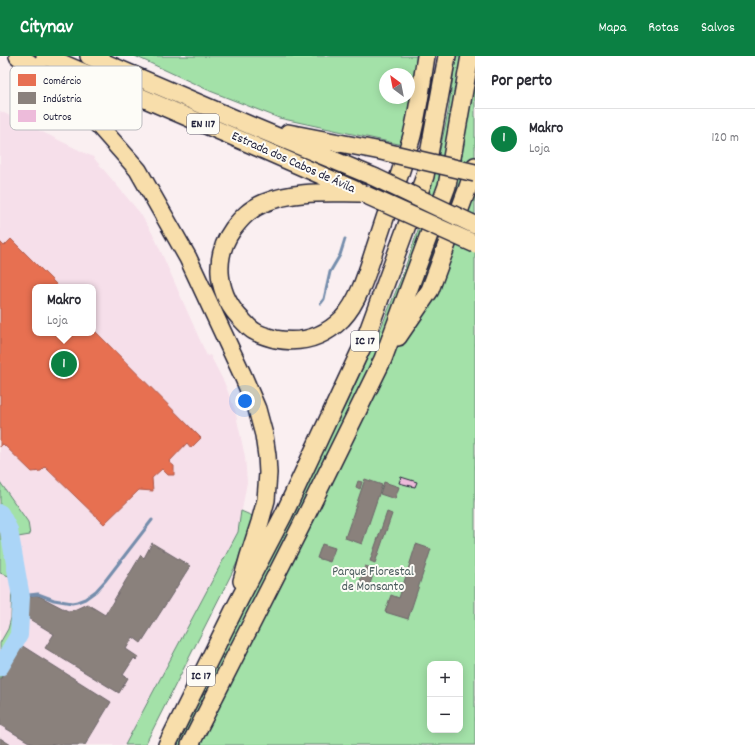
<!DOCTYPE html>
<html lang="pt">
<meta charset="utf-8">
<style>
:root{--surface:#fff;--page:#f2f2f3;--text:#2b2b33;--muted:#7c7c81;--line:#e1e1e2;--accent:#0b8043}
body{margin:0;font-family:Dekko,sans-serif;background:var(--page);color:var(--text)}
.controls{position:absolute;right:12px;bottom:12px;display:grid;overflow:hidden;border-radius:8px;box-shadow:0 2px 10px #0003}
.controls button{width:36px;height:36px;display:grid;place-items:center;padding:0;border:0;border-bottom:1px solid var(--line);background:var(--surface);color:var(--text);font:20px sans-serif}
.compass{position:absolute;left:379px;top:12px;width:36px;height:36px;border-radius:50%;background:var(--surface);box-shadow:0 2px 10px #0003;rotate:328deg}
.you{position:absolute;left:245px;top:345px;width:14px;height:14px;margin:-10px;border:3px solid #fff;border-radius:50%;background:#1a73e8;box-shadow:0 0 0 6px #1a73e833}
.badge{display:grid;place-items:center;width:26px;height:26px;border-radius:50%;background:var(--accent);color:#fff;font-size:13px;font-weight:700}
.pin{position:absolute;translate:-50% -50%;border:2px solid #fff;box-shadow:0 1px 4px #0006}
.popup{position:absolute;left:32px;top:228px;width:64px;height:52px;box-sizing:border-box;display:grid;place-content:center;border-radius:8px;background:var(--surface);filter:drop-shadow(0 1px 3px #0005);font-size:13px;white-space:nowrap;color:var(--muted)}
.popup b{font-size:15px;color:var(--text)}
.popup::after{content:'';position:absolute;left:50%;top:100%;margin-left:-8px;border:8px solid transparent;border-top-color:var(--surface)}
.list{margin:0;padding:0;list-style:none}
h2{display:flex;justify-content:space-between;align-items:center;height:52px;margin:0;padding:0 16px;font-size:17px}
h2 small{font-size:13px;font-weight:400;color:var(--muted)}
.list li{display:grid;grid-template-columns:26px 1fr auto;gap:12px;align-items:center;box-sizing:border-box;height:60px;padding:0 16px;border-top:1px solid var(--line)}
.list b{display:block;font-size:15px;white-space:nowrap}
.list p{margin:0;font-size:13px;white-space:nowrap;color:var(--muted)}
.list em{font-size:13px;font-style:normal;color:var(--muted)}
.map{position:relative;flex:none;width:475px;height:689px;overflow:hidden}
header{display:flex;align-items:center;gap:24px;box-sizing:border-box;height:56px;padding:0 20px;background:var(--accent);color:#fff}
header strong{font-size:19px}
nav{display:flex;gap:22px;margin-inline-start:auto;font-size:14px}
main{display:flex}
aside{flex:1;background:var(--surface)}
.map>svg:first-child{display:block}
.built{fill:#f6dfea;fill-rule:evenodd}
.green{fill:#a3e1a8;stroke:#628272;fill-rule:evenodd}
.shops{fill:#e76f51;stroke:#ac584a}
.industry{fill:#8a817c;stroke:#6b6468}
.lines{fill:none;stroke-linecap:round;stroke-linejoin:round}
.stream{stroke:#748dac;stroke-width:3}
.river{stroke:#abd5f7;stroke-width:18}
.building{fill:#edbbda;stroke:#22223b}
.trunk-casing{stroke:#22223b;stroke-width:20}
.trunk{stroke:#f8deab;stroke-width:17}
.trunk-bridge-casing{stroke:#22223b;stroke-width:20;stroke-linecap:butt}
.trunk-bridge{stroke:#f8deab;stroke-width:17}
.labels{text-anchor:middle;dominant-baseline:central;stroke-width:4;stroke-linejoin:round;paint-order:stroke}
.shield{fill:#fdfcf7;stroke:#646373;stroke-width:1}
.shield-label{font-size:12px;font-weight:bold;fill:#22223b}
.street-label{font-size:13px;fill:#22223b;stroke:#fdfcf7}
.park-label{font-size:13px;fill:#495b5c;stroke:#fdfcf7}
.key{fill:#fdfcf7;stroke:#bbbbbf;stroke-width:1}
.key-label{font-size:11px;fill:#22223b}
</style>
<header>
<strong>Citynav</strong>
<nav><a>Mapa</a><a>Rotas</a><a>Salvos</a></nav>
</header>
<main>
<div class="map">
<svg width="475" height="689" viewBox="0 0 475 689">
<rect width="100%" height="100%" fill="#faeff1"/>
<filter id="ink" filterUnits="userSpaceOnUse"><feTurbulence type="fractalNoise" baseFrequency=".025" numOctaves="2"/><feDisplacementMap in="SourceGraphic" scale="8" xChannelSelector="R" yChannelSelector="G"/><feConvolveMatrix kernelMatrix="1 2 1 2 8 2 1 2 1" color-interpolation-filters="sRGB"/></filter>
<g filter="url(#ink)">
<path class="built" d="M0 55 93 101 140 157 154 180 207 300 210 299 224 326 235 354 245 401 247 426 238 476 125 689H0ZM35 231H93V277H35Z"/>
<path class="green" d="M135 0H417L403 89 279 62 210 35ZM385 18H409V42H385Z
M456 0H475V689H176L347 346 383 267 402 220 417 177 434 121 448 57ZM430 608H460V674H430Z
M0 426 28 466 30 479 18 481 24 533 27 532 25 583 0 623V587L8 573 11 562 12 526 9 520 0 517Z
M241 455 255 461 249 481 240 501 145 689H125L238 476Z"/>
<path class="shops" d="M11 183 57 229 56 231H35V277H93V273L201 382 191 392 187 387 169 406 174 410V419H168L162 413 152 422 153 435 139 434 104 468 45 411 41 415 32 416 3 388 0 391V186L4 190Z"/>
<path class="industry" d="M365 423 382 429 362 488 345 482Z
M358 425 362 426 360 433 356 431Z
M384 426 399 431 395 443 380 438Z
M387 456 392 458 375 507 370 505Z
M152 487 190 510 141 587 133 581 126 593 138 601 136 604 134 602 123 619 128 622 119 637 45 592 54 578 26 561 27 541 36 539 41 541 68 555 74 554 87 548 105 559 141 499 144 502Z
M322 488 335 492 330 506 317 502Z
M416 488 431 493 408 563 385 556 391 539 399 542Z
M365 510 375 513 369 531 359 528Z
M21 589 111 646 85 689H34L0 669V624Z
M0 682 11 689H0Z"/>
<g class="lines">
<path class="stream" d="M321 247 324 243 330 216 340 199 345 183
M21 541 29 539 38 538 54 544 72 547 77 546 85 543 96 535 105 525 152 464"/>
<path class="river" d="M0 457 9 474 21 541 19 579 0 611"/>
</g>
<path class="building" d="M401 421 417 426 415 431 399 427Z"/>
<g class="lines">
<defs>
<path id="trunk" d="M18 0 29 7 79 47 138 114 188 202 243 320 257 353 264 379 267 400 268 417 266 444 260 466 249 500 242 525
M45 0 250 88 355 134
M89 0 254 71 374 121
M288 77 381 95
M361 137C329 137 294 134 264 147 250 153 242 161 233 173 212 202 217 240 243 265 246 268 250 273 254 275 260 279 268 281 275 283 301 288 323 282 342 263 361 243 369 209 378 183 386 159 394 135 402 111 405 99 411 87 413 75 419 50 422 25 426 0
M398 281 430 234 467 134 475 110
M167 689 235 552 284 458 363 289 425 120 447 0
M190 689 301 470 383 303 447 130 470 0"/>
</defs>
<use href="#trunk" class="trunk-casing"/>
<use href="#trunk" class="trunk"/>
<defs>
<path id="trunk-bridge" d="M381 95 475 117
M374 121 475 169
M366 139 475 188"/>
</defs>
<use href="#trunk-bridge" class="trunk-bridge-casing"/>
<use href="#trunk-bridge" class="trunk-bridge"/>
</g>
</g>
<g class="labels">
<g class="shield">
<rect x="187" y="58" width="32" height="20" rx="3"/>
<rect x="351" y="275" width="28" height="20" rx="3"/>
<rect x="187" y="610" width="28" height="20" rx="3"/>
</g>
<g class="shield-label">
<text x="203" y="68">EN 117</text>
<text x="365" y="285">IC 17</text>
<text x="201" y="620">IC 17</text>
</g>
<g class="street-label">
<text transform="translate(293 107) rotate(24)">Estrada dos Cabos de Ávila</text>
</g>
<g class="park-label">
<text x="373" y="516">Parque Florestal<tspan x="373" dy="15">de Monsanto</tspan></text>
</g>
</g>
<rect x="10" y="10" width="132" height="64" rx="6" class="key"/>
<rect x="18" y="18" width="18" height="12" fill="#e76f51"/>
<rect x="18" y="36" width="18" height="12" fill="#8a817c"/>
<rect x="18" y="54" width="18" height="12" fill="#edbbda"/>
<g class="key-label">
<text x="43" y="28">Comércio</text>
<text x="43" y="46">Indústria</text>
<text x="43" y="64">Outros</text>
</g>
</svg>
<div class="controls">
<button>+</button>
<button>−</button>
</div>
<svg class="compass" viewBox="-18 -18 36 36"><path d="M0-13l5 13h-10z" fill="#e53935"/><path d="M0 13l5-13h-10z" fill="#7c7c81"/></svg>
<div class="you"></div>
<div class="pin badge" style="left:64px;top:308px">1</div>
<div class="popup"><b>Makro</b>Loja</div>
</div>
<aside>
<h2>Por perto<small></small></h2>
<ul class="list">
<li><span class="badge">1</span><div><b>Makro</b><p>Loja</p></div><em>120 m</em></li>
</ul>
</aside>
</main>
